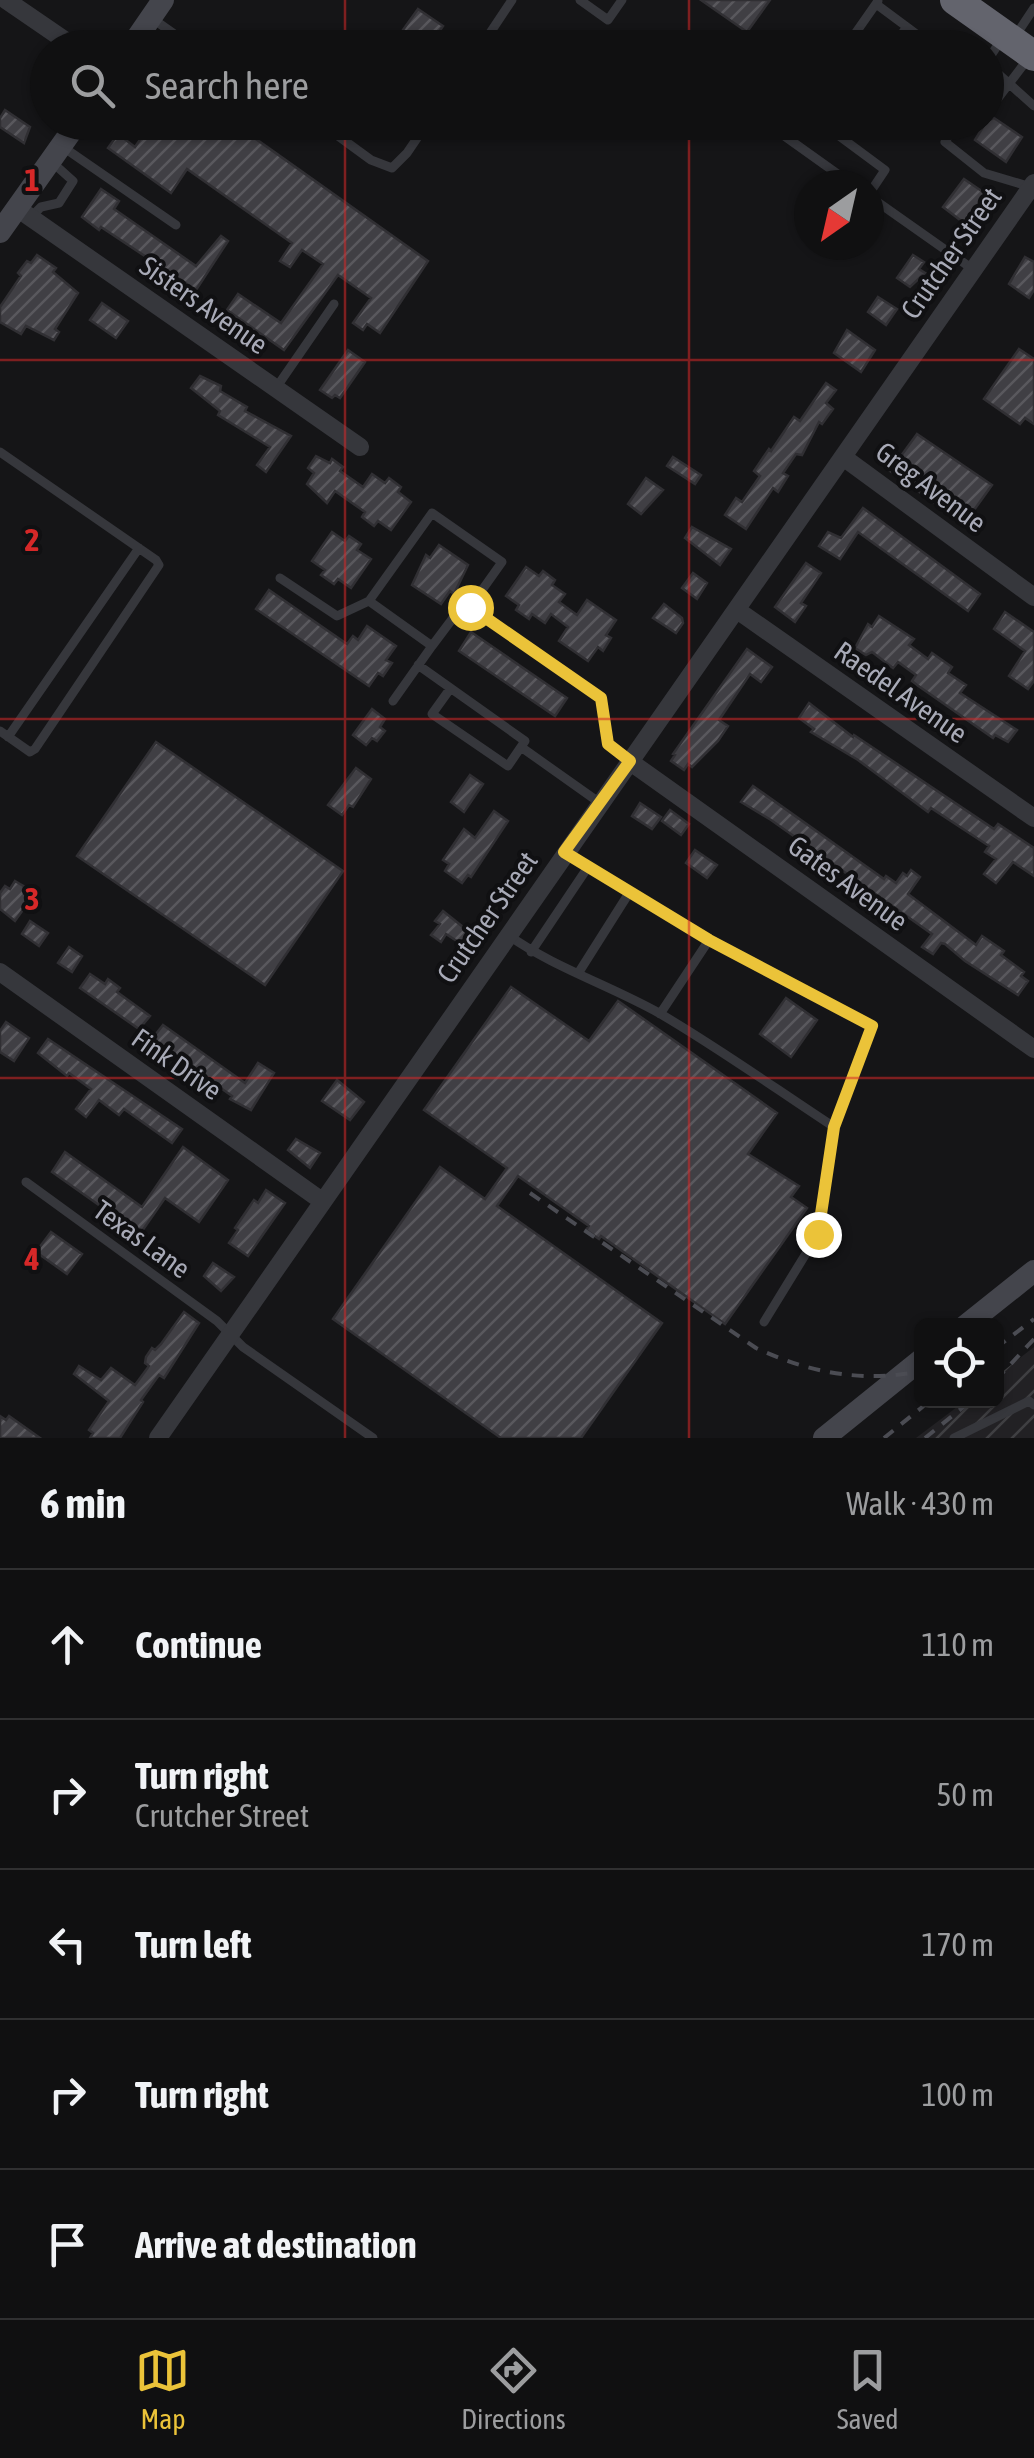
<!DOCTYPE html>
<meta charset="utf-8">
<style>
:root{--surface:#101011;--page:#19191a;--text:#f1f3f6;--muted:#9c9d9f;--line:#303031;--accent:#ebc339}
body{margin:0;font-family:"Asap Condensed",sans-serif;background:var(--page);color:var(--text)}
.controls{position:absolute;right:30px;bottom:30px;display:grid;overflow:hidden;border-radius:15px;box-shadow:0 2px 8px #0004}
.controls button{width:90px;height:90px;display:grid;place-items:center;padding:0;border:0;border-bottom:2px solid var(--line);background:var(--surface);color:var(--text);font:50px sans-serif}
.compass{position:absolute;left:794px;top:170px;width:90px;height:90px;border-radius:50%;background:var(--surface);box-shadow:0 2px 8px #0004;rotate:214deg}
.stop{position:absolute;width:30px;height:30px;margin:-22px;border:8px solid #ebc339;border-radius:50%;background:#fff}
.stop.end{background:#ebc339;border-color:#fff;box-shadow:0 2px 10px #0008}
.list{margin:0;padding:0;list-style:none}
h2{display:flex;justify-content:space-between;align-items:center;height:130px;margin:0;padding:0 40px;font-size:42px}
h2 small{font-size:32px;font-weight:400;color:var(--muted)}
.list li{display:grid;grid-template-columns:65px 1fr auto;gap:30px;align-items:center;box-sizing:border-box;height:150px;padding:0 40px;border-top:2px solid var(--line)}
.list b{display:block;font-size:38px;white-space:nowrap}
.list p{margin:0;font-size:32px;white-space:nowrap;color:var(--muted)}
.list em{font-size:32px;font-style:normal;color:var(--muted)}
.icon{flex:none;width:55px;height:55px;fill:none;stroke:currentColor;stroke-width:2;stroke-linecap:round;stroke-linejoin:round}
.map{position:relative;flex:none;width:1034px;height:1438px;overflow:hidden}
.search{position:absolute;background:var(--surface);box-shadow:0 2px 8px #0004;left:30px;right:30px;top:30px;height:110px;display:flex;align-items:center;gap:25px;box-sizing:border-box;padding:0 35px;border-radius:55px;color:var(--muted);font-size:38px}
.sheet{height:880px;background:var(--surface)}
nav{display:flex;justify-content:space-around;align-items:center;box-sizing:border-box;height:140px;border-top:2px solid var(--line);background:var(--surface);font-size:28px;color:var(--muted)}
nav a{display:grid;justify-items:center;gap:5px}
nav .on{color:var(--accent)}
.map>svg:first-child{display:block}
.industrial{fill:url(#industrial-furrows)}
.building{fill:url(#building-hatch);stroke:#302f33;stroke-width:2.5}
.lines{fill:none;stroke-linecap:round;stroke-linejoin:round}
.lane{stroke:#36373c;stroke-width:9}
.street{stroke:#36373c;stroke-width:18}
.secondary{stroke:#44454c;stroke-width:22}
.highway{stroke:#63646d;stroke-width:30}
.rail{stroke:#4b4c53;stroke-width:4;stroke-dasharray:12 10;stroke-linecap:butt}
.route{stroke:#ebc339;stroke-width:12}
.grid{fill:none;stroke:#d62828;stroke-width:2.5;stroke-opacity:0.55}
.labels{text-anchor:middle;dominant-baseline:central;stroke-width:8;stroke-linejoin:round;paint-order:stroke}
.street-label{font-size:28px;fill:#a8aab7;stroke:#101012}
.grid-label{font-size:32px;text-anchor:middle;font-weight:bold;fill:#d62828;stroke:#101012;stroke-width:8;stroke-linejoin:round;paint-order:stroke}
</style>
<div class="map">
<svg width="1034" height="1438" viewBox="0 0 1034 1438">
<defs>
<pattern id="industrial-furrows" width="10" height="10" patternUnits="userSpaceOnUse" patternTransform="scale(2.5)"><rect width="10" height="10" fill="#222124"/><path d="M-1 1l2-2M0 10L10 0M9 11l2-2" fill="none" stroke="#3f3f42"/></pattern>
<pattern id="building-hatch" width="6" height="6" patternUnits="userSpaceOnUse" patternTransform="scale(2.5)"><rect width="6" height="6" fill="#403f44"/><path d="M-1 1l2-2M0 6l6-6M5 7l2-2" fill="none" stroke="#59585d"/></pattern>
</defs>
<rect width="100%" height="100%" fill="#151517"/>
<path class="industrial" d="M1034 1347V1438H916L965 1401 996 1400 997 1376Z"/>
<path class="building" d="M701 0H770L747 32Z
M418 9 443 26 428 48H404L395 41Z
M5 110 30 127 24 143 0 127V118Z
M994 118 1022 137 1006 162 975 140 986 122Z
M152 122H232L428 261 380 333 367 324 363 330 353 323 371 298 338 275 284 350 227 310 238 294 281 323 323 264 302 250 290 267 280 261 292 243 187 169 171 193 108 148 118 134 135 147Z
M964 179 986 194 964 223 943 207Z
M101 189 119 201 114 209 196 266 221 236 228 241 196 290 101 227 99 230 82 217Z
M37 255 56 268 53 272 78 293 55 329 59 332 54 340 26 326 21 334 0 322V307L21 276 18 273 27 261 31 263Z
M913 255 924 262 919 269 925 273 910 287 897 278Z
M1025 257 1034 262V290L1029 298 1009 284Z
M878 297 897 309 886 325 868 312Z
M102 303 128 321 116 338 90 320Z
M847 330 875 350 861 372 834 353Z
M1019 349 1034 359V424L1025 418 1020 424 984 399Z
M348 350 365 362 340 398 335 395 332 398 320 390Z
M200 376 221 386 220 391 247 407 245 411 291 436 266 472 257 465 270 447 218 415 220 411 191 388Z
M826 383 836 390 826 403 833 409 822 424 819 422 802 455 796 454 783 473 788 476 778 492 773 488 746 529 725 515 736 498 742 502 760 476 754 471 769 449 771 451 794 417 800 421Z
M917 434 992 485 964 524 890 471Z
M316 456 330 463 332 459 343 467 340 471 363 487 372 474 385 483 389 478 401 487 398 492 411 502 391 530 378 521 374 526 362 517 365 512 335 491 327 503 307 484 314 473 308 468Z
M673 457 701 475 695 484 667 466Z
M646 478 663 490 641 514 628 504Z
M863 508 980 594 968 611 858 532 840 559 819 546 828 532 841 538Z
M692 527 731 549 720 565 685 538Z
M332 532 345 541 349 536 361 544 357 550 371 559 351 588 338 579 334 584 321 575 325 570 312 561Z
M439 545 468 565 454 594 450 591 441 604 412 585 426 555 430 558Z
M806 563 821 573 801 603 806 606 795 622 775 607Z
M526 567 539 576 543 571 555 580 552 585 565 594 559 602 577 615 587 600 616 620 606 635 611 638 603 651 598 647 588 661 559 641 568 627 551 614 545 623 532 614 529 619 516 610 519 605 506 596Z
M693 573 707 583 697 599 682 588Z
M269 590 347 644 353 636 358 640 367 626 396 646 386 660 392 663 383 676 378 673 369 686 256 609Z
M664 604 682 618 683 623 676 633 653 618Z
M1005 612 1034 632V681L1028 689 1009 676 1025 651 994 629Z
M879 616 914 639 909 645 928 659 932 653 952 667 948 673 966 685 960 693 1017 730 1008 742 995 735 993 738 917 685 912 681 916 675 898 662 893 668 872 652 866 655 855 648 868 624 872 627Z
M471 632 567 698 555 716 459 651Z
M747 649 772 667 761 682 750 674 719 720 728 726 718 741 692 767 688 764 684 770 671 761 675 755 673 754Z
M809 703 853 737 854 735 994 829 998 824 1034 848V876L1013 862 996 883 984 874 996 859 985 852 989 846 931 808 928 812 858 760 811 732 814 729 799 718Z
M372 709 385 719 380 727 385 731 377 741 372 738 366 745 353 735Z
M156 742 343 871 265 985 77 856Z
M356 768 371 779 353 807 349 805 342 815 328 805Z
M470 775 483 784 464 812 451 802Z
M753 786 884 879 886 876 896 883 903 873 907 876 911 870 920 877 908 894 976 945 982 936 1004 951 1001 955 1024 972 1021 976 1028 981 1018 995 965 961 945 944 941 943 933 954 922 947 932 934 771 820 741 802Z
M640 803 661 817 652 829 632 816Z
M670 810 689 824 681 835 662 821Z
M494 811 508 821 471 877 468 875 462 883 445 871 449 864 443 860 464 829 475 838Z
M695 850 717 865 707 878 686 863Z
M15 881 35 893 15 921 0 909V893L5 886 10 889Z
M443 911 468 931 471 935 463 945 446 934 441 942 431 935 440 924 435 921Z
M30 921 48 933 39 946 22 934Z
M69 947 82 956 72 972 58 963Z
M90 974 105 984 108 979 120 988 117 992 150 1016 139 1029 80 988Z
M511 987 589 1041 618 1001 777 1113 748 1154 799 1186 791 1197 807 1208 725 1324 601 1236 599 1239 586 1230 589 1226 518 1176 497 1206 662 1323 581 1438H501L333 1319 440 1167 485 1199 507 1168 424 1110Z
M786 998 817 1020 791 1057 760 1034Z
M6 1022 29 1038 14 1061 0 1052V1031Z
M163 1025 245 1083 258 1063 274 1073 251 1110 230 1099 232 1096 152 1039Z
M48 1039 182 1129 172 1143 124 1109 119 1115 99 1100 86 1117 76 1109 91 1089 69 1073 67 1076 38 1053Z
M337 1080 364 1102 350 1120 322 1101Z
M296 1139 320 1153 310 1168 288 1150Z
M183 1147 228 1180 199 1222 165 1198 140 1234 52 1172 65 1152 142 1207Z
M266 1190 285 1203 248 1256 229 1243 238 1230 235 1228 254 1200 258 1203Z
M51 1232 82 1254 67 1274 36 1252Z
M213 1263 234 1277 221 1291 204 1276Z
M184 1312 199 1323 164 1378 159 1375 141 1400 143 1402 120 1438H90L93 1433 89 1430 109 1401 74 1374 79 1366 101 1380 111 1368 135 1385 149 1366 145 1363 146 1357 152 1348 155 1350 161 1344Z
M0 1416 6 1420 9 1416 40 1438H0Z"/>
<g class="lines">
<path class="lane" d="M580 0 608 20 622 0
M876 4 907 27 891 48
M153 19 194 48
M907 27 935 48
M1014 38 1034 8
M480 48 512 0
M845 48 878 1
M986 63 1001 40
M989 77 994 70 1034 106
M986 114 1027 60
M319 122 371 160 392 168 407 153 428 122
M792 122 783 135 853 185
M837 122 831 130 885 170 869 194
M957 122 945 142 984 173 1031 187
M63 147 176 225
M869 196 974 270
M30 218 41 207 59 203 73 181 53 163
M276 388 334 304
M0 452 156 560 159 565 35 749 30 752 0 731
M280 578 337 616 369 601 432 513 502 562 470 607 601 697 608 744 629 761
M369 601 432 646 393 701
M432 646 459 610 470 607
M418 665 525 741 508 766 432 714 450 689
M8 737 139 548
M521 747 600 803
M565 852 709 940 872 1026 834 1127
M508 935C551 966 611 986 659 1013 719 1048 776 1089 834 1127L818 1234 764 1322
M531 952 588 867
M579 972 629 893
M660 1014 709 940
M26 1182 217 1321 243 1347 373 1438
M954 1438 1029 1401 1034 1405"/>
<path class="street" d="M6 0 76 48
M17 208 360 447
M843 457 1034 597
M737 610 1034 818
M629 761 1034 1049
M0 972 322 1201
M158 1438 1034 183"/>
<path class="secondary" d="M130 48 163 0
M0 232 78 122
M965 1326 1034 1271
M824 1438 922 1359"/>
<path class="highway" d="M955 0 1034 56"/>
<path class="rail" d="M530 1193 756 1348C810 1373 863 1383 922 1371
M996 1348 1034 1319
M996 1380 1034 1339
M884 1438 931 1400
M925 1438 972 1400"/>
</g>
<g class="lines">
<path class="route" d="M470 607 601 698 608 744 630 761 564 852 709 940 872 1026 834 1127 818 1234"/>
</g>
<path class="grid" d="M345 0V48M689 0V48M345 122V1438M689 122V1438M0 360H1034M0 719H1034M0 1078H1034"/>
<g class="labels">
<g class="street-label">
<text transform="translate(951 253) rotate(-55)">Crutcher Street</text>
<text transform="translate(204 305) rotate(35)">Sisters Avenue</text>
<text transform="translate(931 487) rotate(37)">Greg Avenue</text>
<text transform="translate(901 692) rotate(35)">Raedel Avenue</text>
<text transform="translate(848 883) rotate(36)">Gates Avenue</text>
<text transform="translate(487 917) rotate(-55)">Crutcher Street</text>
<text transform="translate(177 1064) rotate(35)">Fink Drive</text>
<text transform="translate(142 1239) rotate(36)">Texas Lane</text>
</g>
</g>
<g class="grid-label">
<text x="32" y="191">1</text>
<text x="32" y="551">2</text>
<text x="32" y="910">3</text>
<text x="32" y="1270">4</text>
</g>
</svg>
<div class="controls">
<button><svg class="icon" aria-label="locate" viewBox="0 0 24 24"><circle cx="12" cy="12" r="6"/><path d="M12 2v4M12 18v4M2 12h4M18 12h4"/></svg></button>
</div>
<svg class="compass" viewBox="-18 -18 36 36"><path d="M0-13l5 13h-10z" fill="#e53935"/><path d="M0 13l5-13h-10z" fill="#9c9d9f"/></svg>
<div class="stop" style="left:470px;top:607px"></div>
<div class="stop end" style="left:818px;top:1234px"></div>
<div class="search"><svg class="icon" aria-label="search" viewBox="0 0 24 24"><circle cx="10" cy="10" r="6"/><path d="M15 15l6 6"/></svg>Search here</div>
</div>
<section class="sheet">
<h2>6 min<small>Walk · 430 m</small></h2>
<ul class="list">
<li><svg class="icon" aria-label="ahead" viewBox="0 0 24 24"><path d="M12 20V5M6 11l6-6 6 6"/></svg><div><b>Continue</b></div><em>110 m</em></li>
<li><svg class="icon" aria-label="right" viewBox="0 0 24 24"><path d="M7 20v-9h11M14 6l5 5-5 5"/></svg><div><b>Turn right</b><p>Crutcher Street</p></div><em>50 m</em></li>
<li><svg class="icon" aria-label="left" viewBox="0 0 24 24"><path d="M17 20v-9H6M10 6l-5 5 5 5"/></svg><div><b>Turn left</b></div><em>170 m</em></li>
<li><svg class="icon" aria-label="right" viewBox="0 0 24 24"><path d="M7 20v-9h11M14 6l5 5-5 5"/></svg><div><b>Turn right</b></div><em>100 m</em></li>
<li><svg class="icon" aria-label="arrive" viewBox="0 0 24 24"><path d="M6 21V4h12l-3 4 3 4H6"/></svg><div><b>Arrive at destination</b></div></li>
</ul>
</section>
<nav>
<a class="on"><svg class="icon" aria-label="map" viewBox="0 0 24 24"><path d="M3 6l6-2 6 2 6-2v14l-6 2-6-2-6 2zM9 4v14M15 6v14"/></svg>Map</a>
<a><svg class="icon" aria-label="directions" viewBox="0 0 24 24"><path d="M12 3l9 9-9 9-9-9zM9 14v-3h6M13 9l2 2-2 2"/></svg>Directions</a>
<a><svg class="icon" aria-label="saved" viewBox="0 0 24 24"><path d="M7 4h10v16l-5-4-5 4z"/></svg>Saved</a>
</nav>
